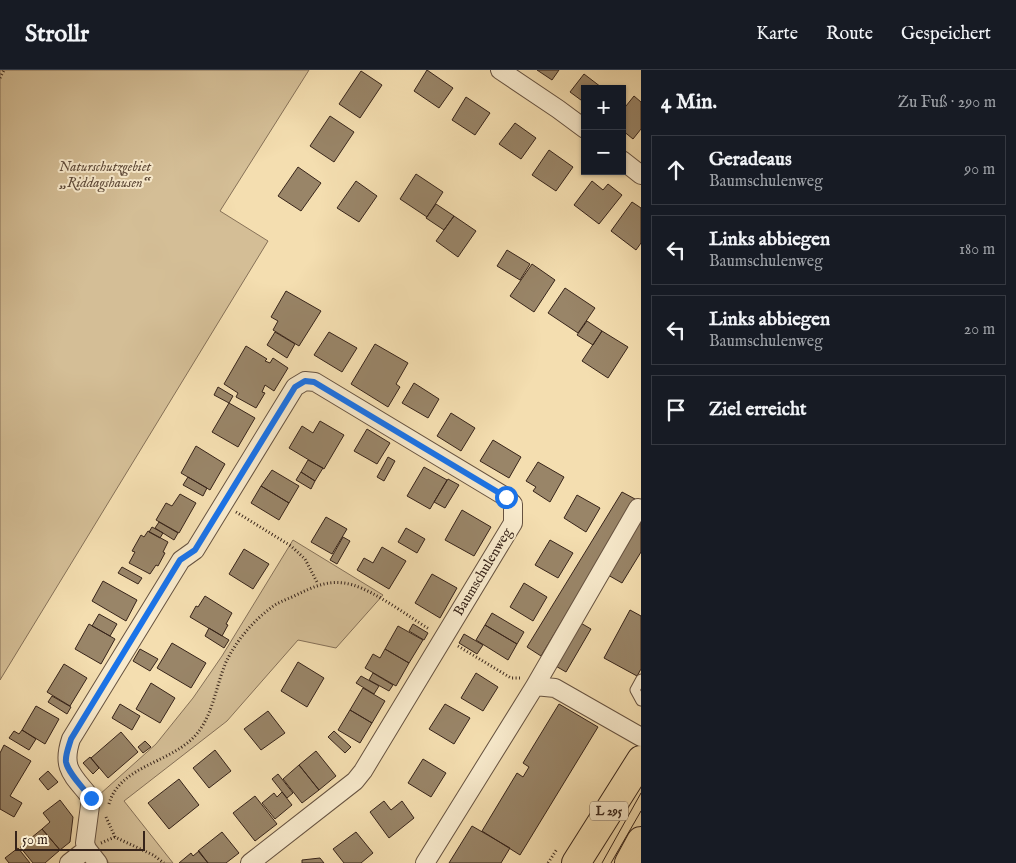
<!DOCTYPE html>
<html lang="de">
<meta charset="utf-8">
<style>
:root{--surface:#171b24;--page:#20242c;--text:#f1f3f6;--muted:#9ea1a6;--line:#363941}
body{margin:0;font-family:"IM FELL English",serif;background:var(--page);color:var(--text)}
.controls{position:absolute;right:15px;top:15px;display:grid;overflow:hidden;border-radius:0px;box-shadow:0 1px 4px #0004}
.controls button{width:45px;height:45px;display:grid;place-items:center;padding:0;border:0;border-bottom:1px solid var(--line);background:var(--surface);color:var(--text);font:25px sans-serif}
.scale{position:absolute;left:15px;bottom:12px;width:130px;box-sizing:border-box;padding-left:5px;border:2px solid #37241a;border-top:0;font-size:14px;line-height:18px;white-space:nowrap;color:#37241a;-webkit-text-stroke:4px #f8eacc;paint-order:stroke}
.stop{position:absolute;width:15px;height:15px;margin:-11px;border:4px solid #1a73e8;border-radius:50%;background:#fff}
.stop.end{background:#1a73e8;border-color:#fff;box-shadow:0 1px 5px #0008}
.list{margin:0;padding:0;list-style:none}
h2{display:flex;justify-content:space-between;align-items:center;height:65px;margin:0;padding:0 20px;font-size:21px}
h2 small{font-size:16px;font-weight:400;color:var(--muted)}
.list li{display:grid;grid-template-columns:32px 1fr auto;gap:15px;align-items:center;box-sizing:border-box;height:70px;margin:0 10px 10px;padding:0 10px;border:1px solid var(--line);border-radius:0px}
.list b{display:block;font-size:19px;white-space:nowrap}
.list p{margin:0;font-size:16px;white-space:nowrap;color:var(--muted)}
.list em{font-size:16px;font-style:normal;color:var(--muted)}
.icon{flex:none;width:28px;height:28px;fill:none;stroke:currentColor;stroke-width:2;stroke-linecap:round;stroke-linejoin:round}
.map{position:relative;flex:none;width:641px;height:793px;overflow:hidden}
header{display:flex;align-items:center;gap:30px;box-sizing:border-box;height:70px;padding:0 25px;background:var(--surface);border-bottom:1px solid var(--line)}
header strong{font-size:24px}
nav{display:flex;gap:28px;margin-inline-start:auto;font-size:18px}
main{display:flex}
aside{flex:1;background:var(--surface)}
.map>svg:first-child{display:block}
.green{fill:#d4be96;stroke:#867158}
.building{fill:#998568;stroke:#37241a}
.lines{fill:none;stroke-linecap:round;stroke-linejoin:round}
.lane-casing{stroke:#665240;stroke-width:11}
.street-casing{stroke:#665240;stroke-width:20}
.primary-casing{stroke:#37241a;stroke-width:30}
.path{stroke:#37241a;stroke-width:3;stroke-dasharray:1 2.5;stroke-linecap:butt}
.lane{stroke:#f8eacc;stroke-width:9}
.street{stroke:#f8eacc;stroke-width:18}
.primary{stroke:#f4deb0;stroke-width:28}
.tram{stroke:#37241a;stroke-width:1}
.route{stroke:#1a73e8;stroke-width:6}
.labels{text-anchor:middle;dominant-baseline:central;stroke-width:4;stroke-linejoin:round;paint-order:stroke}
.shield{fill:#f8eacc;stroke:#715f4f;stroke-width:1}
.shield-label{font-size:12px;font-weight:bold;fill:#37241a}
.park-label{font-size:14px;font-style:italic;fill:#5e4a39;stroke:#f8eacc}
.street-label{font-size:14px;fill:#37241a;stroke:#f8eacc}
</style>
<header>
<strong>Strollr</strong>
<nav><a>Karte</a><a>Route</a><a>Gespeichert</a></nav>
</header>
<main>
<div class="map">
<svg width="641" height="793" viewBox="0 0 641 793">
<rect width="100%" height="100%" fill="#f4deb0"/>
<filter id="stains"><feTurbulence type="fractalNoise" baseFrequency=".004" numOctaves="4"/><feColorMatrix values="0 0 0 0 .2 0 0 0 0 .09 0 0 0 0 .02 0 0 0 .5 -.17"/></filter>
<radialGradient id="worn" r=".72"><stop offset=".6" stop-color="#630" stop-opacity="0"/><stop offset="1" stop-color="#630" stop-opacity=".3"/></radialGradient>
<path class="green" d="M0 0H309L220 141 268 171 0 610Z
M293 470 383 525 336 578 298 570 227 651 124 731 173 793H109L93 773 99 725 156 674 193 628 222 586Z"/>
<path class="building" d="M427 0 453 18 439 38 414 21Z
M537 0H559L552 10Z
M361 1 382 15 360 48 339 34Z
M584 4 601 17 600 19H585V33L570 22Z
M634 26 641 32V59L633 69 622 60V41Z
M466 27 490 43 475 65 452 50Z
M330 46 354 62 334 92 310 76Z
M515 53 536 68 521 89 499 74Z
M549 80 573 97 556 121 532 105Z
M298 97 321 113 301 141 278 126Z
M416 104 443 122 427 147 400 129Z
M356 111 377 126 359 152 337 138Z
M592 111 603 120 608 114 622 125 599 154 574 135Z
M632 132 641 138V173L636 180 611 161Z
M436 134 454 146 444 160 426 148Z
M454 146 476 161 458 187 436 171Z
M507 180 530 194 520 210 497 196Z
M532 194 555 210 534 242 510 226Z
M565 218 595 238 578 263 548 243Z
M286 221 321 241 299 276 273 260 278 251 271 247Z
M587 251 602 261 593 275 577 265Z
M602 261 628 277 608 308 582 291Z
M275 262 295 274 287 288 267 275Z
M329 262 357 278 342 302 314 285Z
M375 274 408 293 396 314 400 317 388 337 351 314Z
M246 276 267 289 265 291 270 293 273 288 288 298 274 321 265 315 262 322 265 323 256 338 236 327 238 323 224 314Z
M414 313 439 329 428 348 402 333Z
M218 317 233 326 229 333 214 325Z
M229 333 255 348 238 377 212 362Z
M451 343 475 358 461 381 437 366Z
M320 351 344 365 324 399 289 378 302 356 313 363Z
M367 359 390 373 377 394 354 381Z
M493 370 521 387 509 408 480 391Z
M196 376 225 394 210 420 181 403Z
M388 387 395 391 384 411 377 407Z
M308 390 323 398 315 411 301 402Z
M538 392 564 407 550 432 533 421 536 417 526 411Z
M424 397 447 410 430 439 407 426Z
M272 400 299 416 289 433 261 416Z
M301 402 315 411 311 419 296 410Z
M188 407 207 418 203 426 183 415Z
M448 409 459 415 445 438 434 432Z
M261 416 289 433 279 450 251 433Z
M622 422 635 429 541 586 527 577Z
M180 424 196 433 179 463 156 450 166 433 172 436Z
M577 425 600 438 586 462 564 448Z
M462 440 491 457 474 486 445 470Z
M326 447 347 459 332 484 311 472Z
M641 450V482L622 513 608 505Z
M159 452 178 463 174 470 155 458Z
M152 457 163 463 160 468 149 462Z
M406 458 425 469 417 483 398 472Z
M148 461 168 472 163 482 165 483 158 496 156 495 150 504 129 493 135 482 132 481 141 465 144 467Z
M343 467 350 471 337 494 330 490Z
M550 470 573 483 558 508 535 495Z
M382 477 406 491 389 519 357 500 364 488 373 493Z
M244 479 269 494 253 519 229 504Z
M122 497 142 508 138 514 118 503Z
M432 504 457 518 440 548 415 533Z
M103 511 137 530 126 551 92 531Z
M524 513 547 527 533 551 510 537Z
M205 526 232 543 226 554 228 555 222 566 190 547 196 536 198 537Z
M630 540 641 546V599L637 606 604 588Z
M492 543 524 562 517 574 485 555Z
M99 544 117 554 110 566 92 556Z
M579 552 591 559 566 602 554 595Z
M89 554 115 569 101 594 75 579Z
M413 554 428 563 424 570 409 561Z
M485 555 517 574 508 590 476 570Z
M398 556 423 570 409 593 385 579Z
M209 558 229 570 224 578 205 566Z
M464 564 483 575 477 584 459 573Z
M172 573 206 593 191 618 157 598Z
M140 579 158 589 150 601 133 591Z
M385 579 409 593 396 616 365 598 373 584 380 588Z
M298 592 324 608 307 637 281 621Z
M64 594 87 608 70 636 47 622Z
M373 603 393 615 389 621 369 610Z
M476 603 498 617 483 641 461 628Z
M361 606 379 616 374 624 356 613Z
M151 613 175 628 160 653 136 639Z
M363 618 385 631 372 653 350 640Z
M52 626 71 637 67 644 48 632Z
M120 634 140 646 132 660 112 648Z
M445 634 470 648 454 674 429 659Z
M559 634 598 657 520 785 482 761 517 703 523 707 529 697 523 693Z
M36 636 59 649 45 674 22 660Z
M350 640 372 653 360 673 338 660Z
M268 641 285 663 261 680 244 659Z
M22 660 36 669 29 680 9 668 14 661 19 664Z
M334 661 351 677 345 683 328 667Z
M121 662 138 682 108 708 91 688Z
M145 671 151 677 143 683 138 677Z
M4 675 31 691 10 726 22 733 14 747 0 739V683Z
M215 680 231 701 209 718 193 698Z
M316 681 336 706 319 720 299 695Z
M90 687 99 698 93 704 83 693Z
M423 689 446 703 431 727 408 713Z
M299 695 319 720 302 733 283 709Z
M48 701 58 712 48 720 39 709Z
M278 704 293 723 287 728 272 709Z
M179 709 199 735 169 759 148 733Z
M282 722 292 735 275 749 262 733 274 723 277 727Z
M255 726 277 754 255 771 233 743Z
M60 730 73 747 70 772 60 780 42 759 50 752 43 743Z
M384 731 391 740 402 731 414 748 389 768 370 742Z
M472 756 510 778 501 793H449Z
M42 759 60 780 45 793H33L20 777Z
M222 762 239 783 226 793H208L198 781Z
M356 762 373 783 361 793H344L333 779Z
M18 778 30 793H9L5 788Z
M199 781 208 793H179L191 783 193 786Z
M320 788 324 793H302V790Z"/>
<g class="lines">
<defs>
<path id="lane" d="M641 609 635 620 641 631"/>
<path id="street" d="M500 0 558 39 585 59
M622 90 641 105
M535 616 638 438
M69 793 87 779
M98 793 87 779 85 773 91 728C73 705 61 699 71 669L181 490 195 480 295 317 305 311 315 312 506 427 513 434V453L363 701 355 711 250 793
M425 793 535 616 555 618 641 667"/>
<path id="primary" d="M576 793 641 690
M629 793 641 771"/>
</defs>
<use href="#lane" class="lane-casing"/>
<use href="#street" class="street-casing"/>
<use href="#primary" class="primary-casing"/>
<path class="path" d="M0 8 4 0
M236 442 291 476 305 489 318 514
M458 576 511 608H520
M109 734C119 697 168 693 193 668 213 648 215 618 226 592 236 571 253 551 272 537 277 533 285 530 292 527 313 517 329 508 353 515 376 522 408 546 429 559
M106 747 115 767 153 785 164 793
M101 773 115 767
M548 793 557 779"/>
<use href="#lane" class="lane"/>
<use href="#street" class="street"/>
<use href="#primary" class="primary"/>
<path class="tram" d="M602 793 641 723
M611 793 641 741"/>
</g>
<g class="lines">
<path class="route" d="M91 728C84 719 68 703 66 692 65 685 69 676 71 669L180 490 195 480 295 317 305 311 314 312 506 427"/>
</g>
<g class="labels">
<rect class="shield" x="590" y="731.5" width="38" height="19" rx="4"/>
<g class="shield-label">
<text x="609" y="741">L 295</text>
</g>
<g class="park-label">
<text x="105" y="97">Naturschutzgebiet<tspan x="105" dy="16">„Riddagshausen“</tspan></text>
</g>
<g class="street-label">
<text transform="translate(483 502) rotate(-59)">Baumschulenweg</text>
</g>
</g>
<rect width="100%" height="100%" filter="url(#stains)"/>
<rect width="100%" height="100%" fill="url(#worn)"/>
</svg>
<div class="controls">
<button>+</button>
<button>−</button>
</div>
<div class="scale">50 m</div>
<div class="stop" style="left:506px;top:427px"></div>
<div class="stop end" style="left:91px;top:728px"></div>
</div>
<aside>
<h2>4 Min.<small>Zu Fuß · 290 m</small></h2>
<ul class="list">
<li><svg class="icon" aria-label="ahead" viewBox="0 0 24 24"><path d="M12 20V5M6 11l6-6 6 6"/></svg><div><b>Geradeaus</b><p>Baumschulenweg</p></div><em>90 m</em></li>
<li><svg class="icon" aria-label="left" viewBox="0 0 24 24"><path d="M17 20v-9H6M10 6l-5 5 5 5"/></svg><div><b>Links abbiegen</b><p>Baumschulenweg</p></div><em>180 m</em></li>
<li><svg class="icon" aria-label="left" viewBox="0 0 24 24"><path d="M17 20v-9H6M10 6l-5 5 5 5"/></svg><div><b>Links abbiegen</b><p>Baumschulenweg</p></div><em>20 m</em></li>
<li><svg class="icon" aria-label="arrive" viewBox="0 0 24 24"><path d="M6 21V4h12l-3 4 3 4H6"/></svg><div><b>Ziel erreicht</b></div></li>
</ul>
</aside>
</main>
